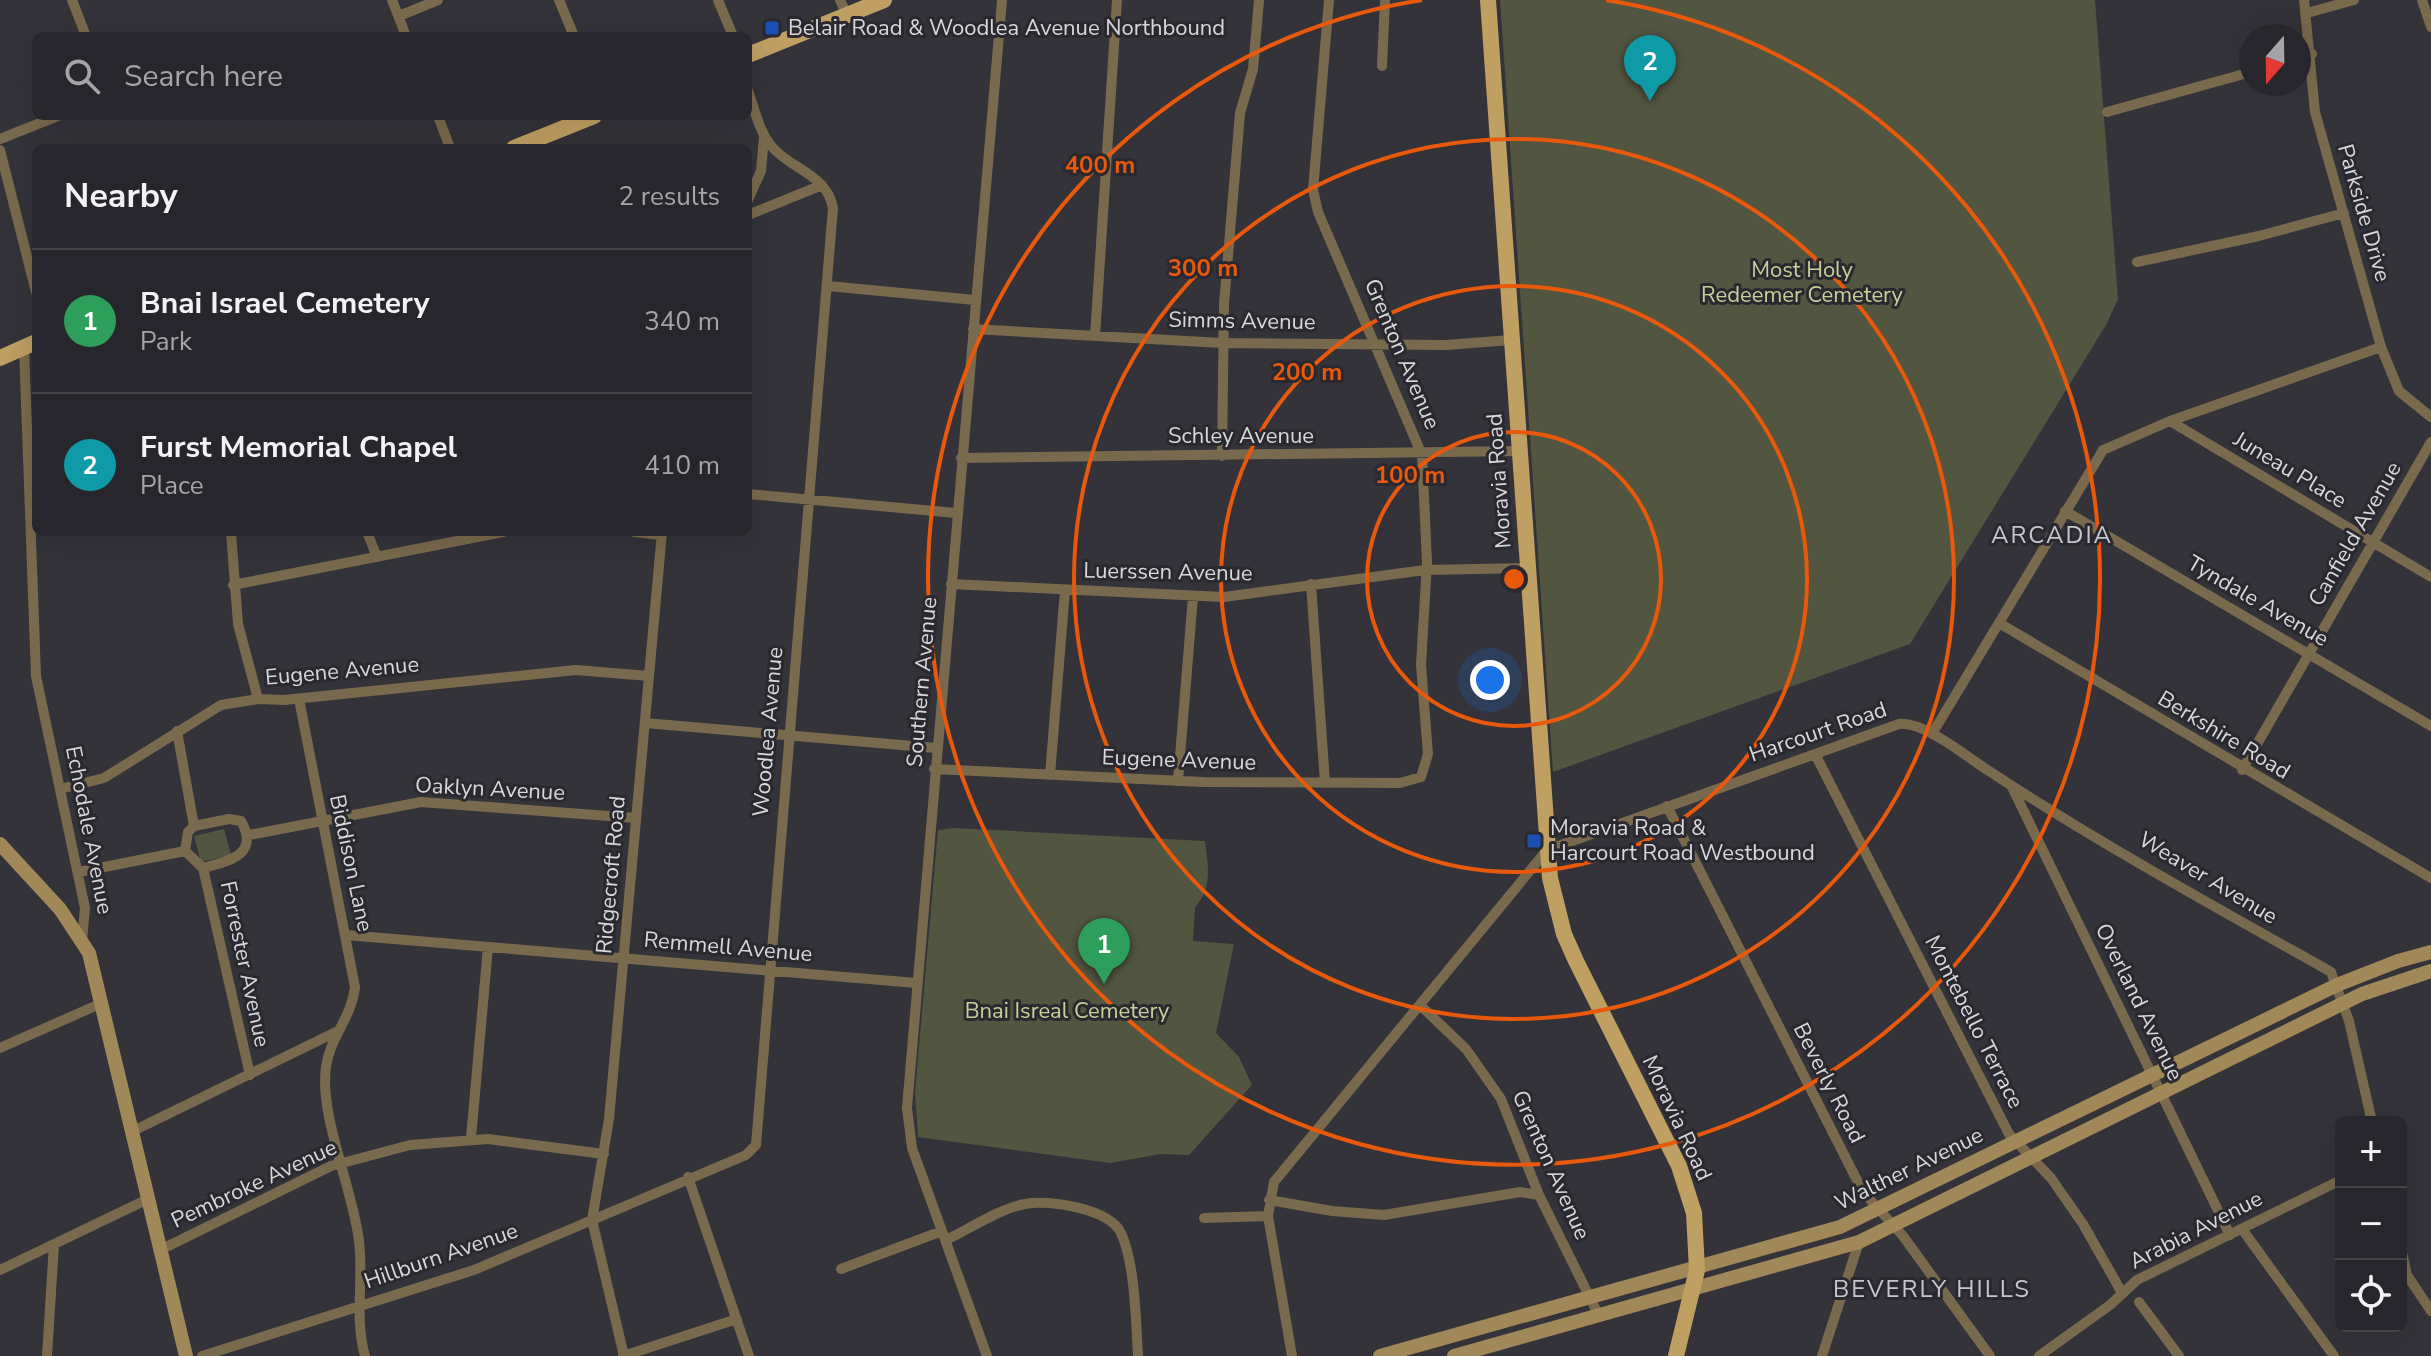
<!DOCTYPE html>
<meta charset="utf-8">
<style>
:root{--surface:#27262c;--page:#333238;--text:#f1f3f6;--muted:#a4a5a9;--line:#434348;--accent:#ea580c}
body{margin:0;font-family:"Nunito Sans",sans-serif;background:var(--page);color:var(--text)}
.controls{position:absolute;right:24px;bottom:24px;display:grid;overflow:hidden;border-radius:12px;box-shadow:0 8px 32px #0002}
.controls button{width:72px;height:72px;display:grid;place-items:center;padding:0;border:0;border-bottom:2px solid var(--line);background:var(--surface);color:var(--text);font:40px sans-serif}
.compass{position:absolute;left:2239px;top:24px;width:72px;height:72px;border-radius:50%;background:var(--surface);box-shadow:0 8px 32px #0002;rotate:200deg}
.you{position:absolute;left:1490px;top:680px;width:28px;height:28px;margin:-20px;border:6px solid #fff;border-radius:50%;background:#1a73e8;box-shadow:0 0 0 12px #1a73e833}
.badge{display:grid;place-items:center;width:52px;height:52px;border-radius:50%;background:var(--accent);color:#fff;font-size:26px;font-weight:700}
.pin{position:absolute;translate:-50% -66px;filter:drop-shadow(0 2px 4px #0008)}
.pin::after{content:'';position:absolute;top:42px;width:28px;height:24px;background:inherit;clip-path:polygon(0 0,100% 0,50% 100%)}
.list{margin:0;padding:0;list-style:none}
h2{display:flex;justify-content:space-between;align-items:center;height:104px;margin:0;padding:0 32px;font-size:34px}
h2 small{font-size:26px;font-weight:400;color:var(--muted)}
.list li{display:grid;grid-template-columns:52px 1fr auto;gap:24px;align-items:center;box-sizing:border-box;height:144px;padding:0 32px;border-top:2px solid var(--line)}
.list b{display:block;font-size:30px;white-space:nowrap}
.list p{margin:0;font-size:26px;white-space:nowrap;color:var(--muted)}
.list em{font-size:26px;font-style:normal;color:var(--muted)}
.icon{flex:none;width:44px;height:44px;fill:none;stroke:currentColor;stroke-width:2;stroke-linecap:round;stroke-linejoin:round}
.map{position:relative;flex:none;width:2431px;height:1356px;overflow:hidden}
.search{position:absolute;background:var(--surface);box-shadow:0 8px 32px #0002;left:32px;top:32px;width:720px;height:88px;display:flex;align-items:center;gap:20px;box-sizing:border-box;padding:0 28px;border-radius:12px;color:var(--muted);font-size:30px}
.panel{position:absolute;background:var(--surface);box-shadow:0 8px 32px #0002;left:32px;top:144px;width:720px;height:392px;border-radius:12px}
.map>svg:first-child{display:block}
.green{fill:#525540}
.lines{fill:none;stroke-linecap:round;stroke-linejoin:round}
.street{stroke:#7a6a4d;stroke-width:10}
.secondary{stroke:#a18859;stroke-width:14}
.primary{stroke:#bf9f62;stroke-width:16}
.ring{fill:none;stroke:#e8590c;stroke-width:4}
.transit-dot{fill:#1a4fb4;stroke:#2a292f;stroke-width:3}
.labels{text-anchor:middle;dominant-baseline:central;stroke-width:6;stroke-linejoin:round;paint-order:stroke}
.poi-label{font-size:22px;fill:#d8d8dc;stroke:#2a292f;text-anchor:start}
.street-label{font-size:22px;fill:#d8d8dc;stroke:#2a292f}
.park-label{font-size:22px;fill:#c8d099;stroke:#2a292f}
.neighbourhood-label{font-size:24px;letter-spacing:2px;fill:#c6c6ce;stroke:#2a292f}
.centre{fill:#e8590c;stroke:#2a292f;stroke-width:4}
.ring-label{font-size:24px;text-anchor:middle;font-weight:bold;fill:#e8590c;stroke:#2a292f;stroke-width:6;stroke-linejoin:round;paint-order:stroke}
</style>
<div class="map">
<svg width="2431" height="1356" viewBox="0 0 2431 1356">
<rect width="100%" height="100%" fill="#34333a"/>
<path class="green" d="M1500 0H2095L2118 299 2106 325 1910 644 1553 772Z
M954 828 1205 841C1208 865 1213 888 1195 907L1193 941 1234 944 1216 1033 1239 1057 1252 1085 1189 1155 1161 1154 1110 1163 918 1137 915 1092 938 830Z
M224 829 231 855 201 862 194 836Z"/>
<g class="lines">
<path class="street" d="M72 0 86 36
M392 0 406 36
M559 0 574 36
M718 0 733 36
M840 0 847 15
M2304 0 2315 112 2381 347 2399 391 2431 417
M2422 0 2431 27
M2307 13 2354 0
M399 16 438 0
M2299 58 2312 54
M1382 66 1385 0
M2107 112 2251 72
M438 116 450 148
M0 139 58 116
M0 150 36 292
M748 200 761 171 764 137
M748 215 822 185
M2137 262 2259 236 2344 213
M828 286 975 300
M973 329 1222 343 1446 345 1511 340
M1095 336 1117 0
M24 348 36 676 85 908 82 940
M2170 421 2431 577
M1222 456 1224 304 1240 113 1253 69 1259 0
M961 458 1520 451
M748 494 956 513
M2065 511 2431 726
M231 532 238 624 258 699
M367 532 377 557
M634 532 661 535
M951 584 1224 597 1425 570 1527 568
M1311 584 1325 783
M233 585 503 532
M1999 623 2431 878
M299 699 355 987C352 1017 330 1037 326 1067 319 1116 353 1189 359 1241 364 1280 354 1317 365 1356
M645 723 936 748
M177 731 194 826 188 832 185 851 203 868 250 1075
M1932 734 2103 450 2170 421 2381 347
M1815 754 2009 1134 2051 1178 2083 1224 2121 1291
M934 769 1203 782 1400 783 1421 777 1428 754 1421 665 1427 562 1422 455 1318 212 1313 190 1329 0
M2242 770 2431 442
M1050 775 1065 590
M1178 781 1193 596
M2012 787 2230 1235
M60 789 104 778 221 705 258 699 284 700 576 670 649 676
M1667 806 1863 1192 1903 1236 1990 1356
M194 826 229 819 241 821C260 854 230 861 203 868
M249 835 421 802 636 818
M79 872 185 851
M346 935 916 983
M1420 1005 1466 1049 1501 1099 1539 1195 1599 1316
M0 1048 102 1003
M131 1132 336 1032
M471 1138 488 947
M688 1177 749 1356
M1269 1200 1332 1211 1384 1215 1520 1192 1539 1195
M1204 1218 1268 1216
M2242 1229 2334 1356
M946 1240C970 1229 998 1209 1025 1204 1049 1199 1110 1209 1121 1233 1135 1263 1136 1322 1138 1356
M2401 1248 2407 1275 2431 1311
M160 1250 331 1166 410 1145 488 1139 604 1154
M841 1269 942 1231
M0 1270 148 1199
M2139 1302 2179 1356
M47 1356 54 1244
M202 1356 474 1270 746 1155 756 1145 833 208C827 175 793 170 773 148 759 132 755 110 748 91
M623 1356 737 1319
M624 1356 592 1220 609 1119 662 532
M987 1356 912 1148 907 1108 1002 0
M1292 1356 1268 1216 1274 1182 1547 850 1899 724C1924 721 1967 757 1989 771 2099 843 2217 908 2331 972L2349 1021 2372 1122
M1822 1356 1859 1242
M2039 1356 2110 1305 2137 1280 2341 1180"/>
<path class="secondary" d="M0 844 60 909 89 953 186 1356
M1380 1356 1840 1227 2337 985 2398 961 2431 952
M1454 1356 1859 1242 2362 994 2431 971"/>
<path class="primary" d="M1488 0 1550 878 1564 934 1576 961 1679 1166 1694 1213 1697 1270 1676 1356
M748 55 884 0
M514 148 594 116
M0 358 36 342"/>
</g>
<g class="ring">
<circle cx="1514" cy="579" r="147"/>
<circle cx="1514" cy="579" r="293"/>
<circle cx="1514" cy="579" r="440"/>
<path d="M1606 0A586 586 0 1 1 1422 0"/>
</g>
<g class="transit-dot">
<rect x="764" y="20" width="16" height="16" rx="4"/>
<rect x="1526" y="833" width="16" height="16" rx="4"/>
</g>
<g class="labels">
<g class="poi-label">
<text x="788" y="28">Belair Road &amp; Woodlea Avenue Northbound</text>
<text x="1550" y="828">Moravia Road &amp;<tspan x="1550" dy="25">Harcourt Road Westbound</tspan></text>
</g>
<g class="street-label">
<text transform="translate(2364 213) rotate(74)">Parkside Drive</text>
<text transform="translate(1242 321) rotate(1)">Simms Avenue</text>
<text transform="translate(1402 354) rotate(67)">Grenton Avenue</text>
<text x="1241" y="436">Schley Avenue</text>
<text transform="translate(2290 470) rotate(31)">Juneau Place</text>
<text transform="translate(1499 481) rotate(-94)">Moravia Road</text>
<text transform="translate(2355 534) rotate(-60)">Canfield Avenue</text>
<text transform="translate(1168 572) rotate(1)">Luerssen Avenue</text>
<text transform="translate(2258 601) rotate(30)">Tyndale Avenue</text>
<text transform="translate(342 671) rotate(-5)">Eugene Avenue</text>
<text transform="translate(922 682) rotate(-85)">Southern Avenue</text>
<text transform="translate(768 732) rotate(-85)">Woodlea Avenue</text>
<text transform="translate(1818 732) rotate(-19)">Harcourt Road</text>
<text transform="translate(2224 735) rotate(31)">Berkshire Road</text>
<text transform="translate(1179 760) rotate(2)">Eugene Avenue</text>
<text transform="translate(490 789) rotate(3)">Oaklyn Avenue</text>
<text transform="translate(89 830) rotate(79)">Echodale Avenue</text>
<text transform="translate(351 863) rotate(78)">Biddison Lane</text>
<text transform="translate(611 875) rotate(-85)">Ridgecroft Road</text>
<text transform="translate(2208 878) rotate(31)">Weaver Avenue</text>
<text transform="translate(728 947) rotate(5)">Remmell Avenue</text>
<text transform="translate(245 964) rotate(78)">Forrester Avenue</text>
<text transform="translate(2139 1002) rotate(64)">Overland Avenue</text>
<text transform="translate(1974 1022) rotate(63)">Montebello Terrace</text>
<text transform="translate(1829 1083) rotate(63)">Beverly Road</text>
<text transform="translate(1677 1118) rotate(65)">Moravia Road</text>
<text transform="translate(1551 1165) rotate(66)">Grenton Avenue</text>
<text transform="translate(1909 1169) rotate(-26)">Walther Avenue</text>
<text transform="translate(254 1184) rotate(-25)">Pembroke Avenue</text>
<text transform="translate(2196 1230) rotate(-27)">Arabia Avenue</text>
<text transform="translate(441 1256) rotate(-19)">Hillburn Avenue</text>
</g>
<g class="park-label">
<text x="1802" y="270">Most Holy<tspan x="1802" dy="25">Redeemer Cemetery</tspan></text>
<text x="1067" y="1011">Bnai Isreal Cemetery</text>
</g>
<g class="neighbourhood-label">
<text x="2052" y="535">ARCADIA</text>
<text x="1932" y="1289">BEVERLY HILLS</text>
</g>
</g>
<circle cx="1514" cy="579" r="12" class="centre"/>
<g class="ring-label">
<text x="1100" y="173">400 m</text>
<text x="1203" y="276">300 m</text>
<text x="1307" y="380">200 m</text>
<text x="1410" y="483">100 m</text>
</g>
</svg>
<div class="controls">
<button>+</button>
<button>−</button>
<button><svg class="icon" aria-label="locate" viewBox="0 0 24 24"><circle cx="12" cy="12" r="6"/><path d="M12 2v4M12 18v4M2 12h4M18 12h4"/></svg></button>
</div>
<svg class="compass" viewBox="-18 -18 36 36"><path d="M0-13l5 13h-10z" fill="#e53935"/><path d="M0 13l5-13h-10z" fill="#a4a5a9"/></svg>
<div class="you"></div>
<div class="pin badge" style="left:1104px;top:984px;background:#2e9e5b">1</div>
<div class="pin badge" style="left:1650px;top:101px;background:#0f9aa8">2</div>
<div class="search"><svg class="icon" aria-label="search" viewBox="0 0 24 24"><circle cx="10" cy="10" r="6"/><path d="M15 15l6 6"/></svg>Search here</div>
<section class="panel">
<h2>Nearby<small>2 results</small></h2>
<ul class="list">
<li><span class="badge" style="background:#2e9e5b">1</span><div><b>Bnai Israel Cemetery</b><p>Park</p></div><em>340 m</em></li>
<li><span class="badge" style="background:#0f9aa8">2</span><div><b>Furst Memorial Chapel</b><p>Place</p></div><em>410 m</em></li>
</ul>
</section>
</div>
